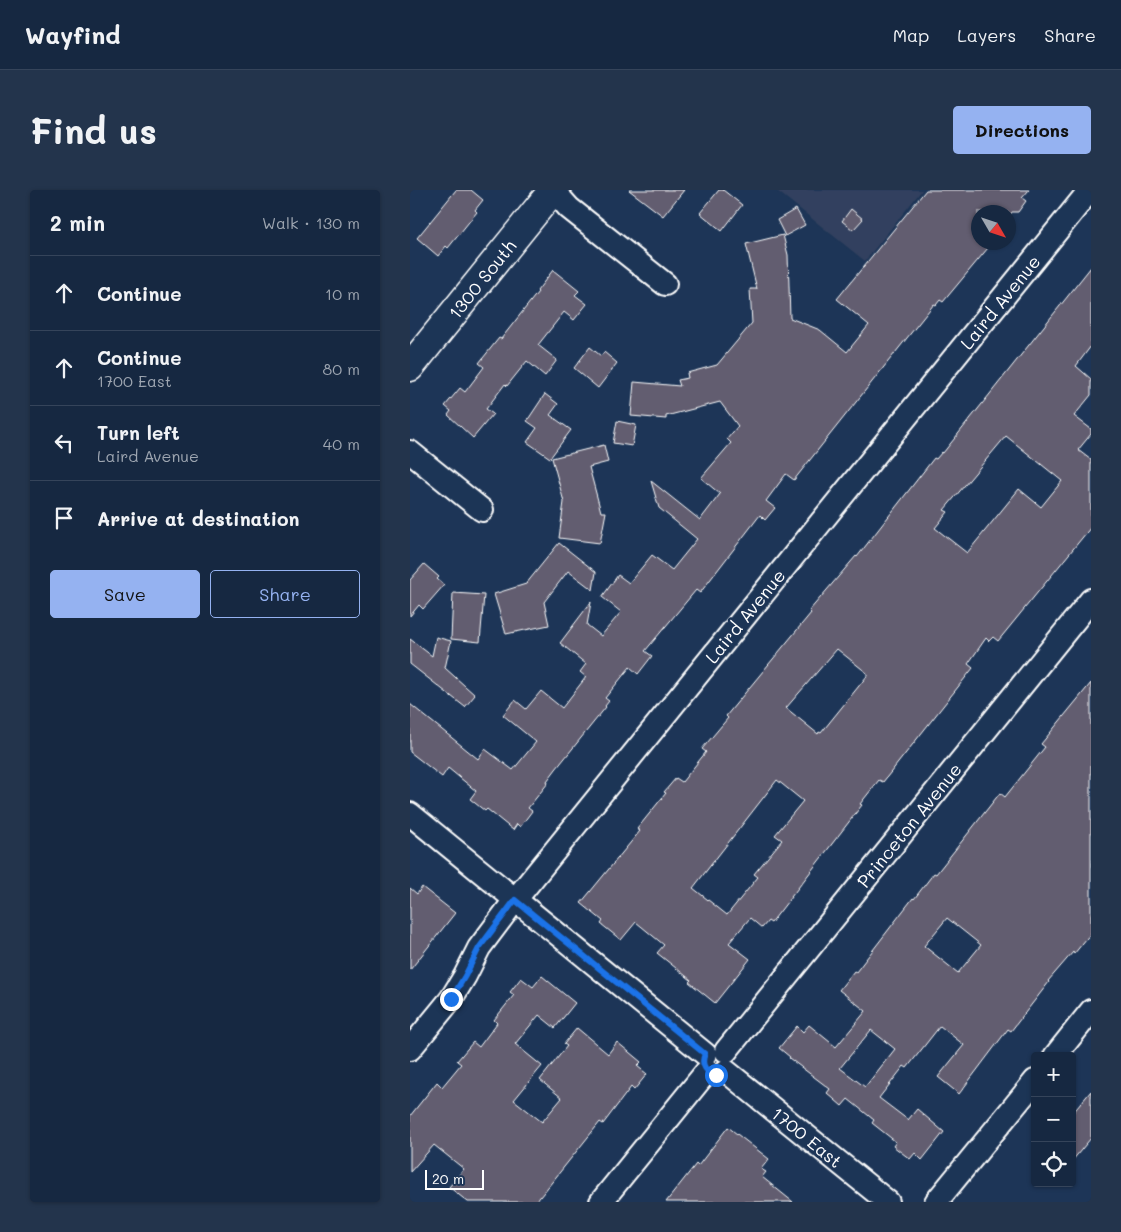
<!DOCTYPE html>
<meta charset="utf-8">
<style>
:root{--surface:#162841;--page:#23344c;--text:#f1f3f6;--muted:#9ea6b1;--line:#35445a;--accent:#95b2f1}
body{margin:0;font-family:Mali,sans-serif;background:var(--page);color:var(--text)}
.controls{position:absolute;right:15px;bottom:15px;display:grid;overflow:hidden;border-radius:5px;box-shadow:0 1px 4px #0004}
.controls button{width:45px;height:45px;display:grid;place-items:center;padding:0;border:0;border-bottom:1px solid var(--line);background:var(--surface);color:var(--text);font:25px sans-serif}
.compass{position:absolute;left:561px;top:15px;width:45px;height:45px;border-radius:50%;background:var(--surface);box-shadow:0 1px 4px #0004;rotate:129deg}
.scale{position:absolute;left:15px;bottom:12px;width:59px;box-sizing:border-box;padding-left:5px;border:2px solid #fff;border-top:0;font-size:14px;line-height:18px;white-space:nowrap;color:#fff;-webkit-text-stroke:4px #1d3557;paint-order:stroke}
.stop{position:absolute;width:15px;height:15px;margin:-11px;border:4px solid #1a73e8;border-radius:50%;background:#fff}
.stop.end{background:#1a73e8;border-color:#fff;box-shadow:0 1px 5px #0008}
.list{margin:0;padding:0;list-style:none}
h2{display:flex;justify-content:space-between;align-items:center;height:65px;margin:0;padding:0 20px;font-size:21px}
h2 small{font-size:16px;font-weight:400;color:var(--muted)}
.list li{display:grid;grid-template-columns:32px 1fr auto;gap:15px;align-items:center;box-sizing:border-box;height:75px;padding:0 20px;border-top:1px solid var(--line)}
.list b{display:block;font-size:19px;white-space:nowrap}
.list p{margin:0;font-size:16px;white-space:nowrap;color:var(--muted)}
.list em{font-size:16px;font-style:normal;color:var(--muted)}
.actions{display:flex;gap:10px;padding:15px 20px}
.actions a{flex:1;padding:11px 0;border:1px solid var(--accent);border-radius:5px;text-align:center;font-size:18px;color:var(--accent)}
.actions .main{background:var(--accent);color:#111}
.icon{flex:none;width:28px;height:28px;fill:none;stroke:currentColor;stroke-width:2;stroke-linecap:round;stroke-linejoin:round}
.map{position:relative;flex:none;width:681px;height:1012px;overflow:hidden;border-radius:5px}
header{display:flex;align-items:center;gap:30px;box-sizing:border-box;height:70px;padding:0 25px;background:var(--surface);border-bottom:1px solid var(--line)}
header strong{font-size:24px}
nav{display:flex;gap:28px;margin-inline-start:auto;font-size:18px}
.intro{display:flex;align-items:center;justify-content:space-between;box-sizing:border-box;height:120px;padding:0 30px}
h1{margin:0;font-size:35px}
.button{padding:12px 22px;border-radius:5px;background:var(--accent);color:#111;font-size:18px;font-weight:700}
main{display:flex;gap:30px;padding:0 30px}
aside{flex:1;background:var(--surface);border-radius:5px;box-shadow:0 1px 4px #0004}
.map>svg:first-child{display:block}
.built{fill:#32415e}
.building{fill:#625d70;stroke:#fff;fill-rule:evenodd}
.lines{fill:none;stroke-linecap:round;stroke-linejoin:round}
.street-casing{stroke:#fff;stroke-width:26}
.secondary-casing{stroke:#fff;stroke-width:31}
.street{stroke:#1d3557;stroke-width:22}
.secondary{stroke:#1d3557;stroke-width:28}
.route{stroke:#1a73e8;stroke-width:6}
.labels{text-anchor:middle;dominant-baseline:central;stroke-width:5;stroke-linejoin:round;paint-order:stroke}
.street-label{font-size:18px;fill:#fff;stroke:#1d3557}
</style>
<header>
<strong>Wayfind</strong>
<nav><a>Map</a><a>Layers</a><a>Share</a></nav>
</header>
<div class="intro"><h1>Find us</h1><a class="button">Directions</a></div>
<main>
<aside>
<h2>2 min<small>Walk · 130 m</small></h2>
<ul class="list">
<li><svg class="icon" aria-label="ahead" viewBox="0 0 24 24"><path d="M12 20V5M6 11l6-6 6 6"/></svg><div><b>Continue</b></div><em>10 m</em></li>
<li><svg class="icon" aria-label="ahead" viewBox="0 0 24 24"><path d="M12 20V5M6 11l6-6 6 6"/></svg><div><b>Continue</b><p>1700 East</p></div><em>80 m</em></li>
<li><svg class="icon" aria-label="left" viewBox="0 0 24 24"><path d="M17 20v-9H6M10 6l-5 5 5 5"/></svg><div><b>Turn left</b><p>Laird Avenue</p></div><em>40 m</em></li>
<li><svg class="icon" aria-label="arrive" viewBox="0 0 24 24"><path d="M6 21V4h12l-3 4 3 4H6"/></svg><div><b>Arrive at destination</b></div></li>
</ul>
<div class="actions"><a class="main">Save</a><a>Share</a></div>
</aside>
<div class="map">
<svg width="681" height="1012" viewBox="0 0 681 1012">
<rect width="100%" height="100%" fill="#1d3557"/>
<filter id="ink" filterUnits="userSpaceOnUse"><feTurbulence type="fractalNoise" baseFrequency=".02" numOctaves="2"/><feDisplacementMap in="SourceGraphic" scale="10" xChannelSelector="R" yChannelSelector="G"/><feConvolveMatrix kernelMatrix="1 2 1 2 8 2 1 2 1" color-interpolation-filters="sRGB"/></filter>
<g filter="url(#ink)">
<path class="built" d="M366 0H512L455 71Z"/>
<path class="building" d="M46 0H61L73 10 65 20 67 22 38 58 36 56 28 66 7 48Z
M219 0H274L253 26Z
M309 0H313L332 15 312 41 290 23Z
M516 0H619L612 8 616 11 608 22H602L599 26 598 22H568V52H583L533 112 530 110 526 115 524 114 384 290 376 284 356 311 365 318 355 330 350 325 290 403 286 400 235 461 242 466 228 484 220 477 195 508 199 511 195 516 196 517 146 579 137 591 138 593 118 618 122 621 110 637 107 634 103 640 77 619 75 621 60 609 66 601 38 578 32 587 0 562V514L68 569 75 559 103 580 126 552 93 525 105 510 116 519 131 501 152 518 176 487 170 482 176 474 150 453 181 412 177 435 191 446 211 422 192 407 208 385 219 393 242 365 262 380 287 349 249 318 241 291 290 330 310 304 291 288 321 253 317 249 328 236 310 212 256 226V229L221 226 224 192 270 196 268 190 278 188 277 183 307 175 342 133 340 99H347L336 54 373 45 378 65 380 128 410 140 437 162 459 135 427 109Z
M386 19 395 35 375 46 367 30Z
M441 19 453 29 443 40 432 31Z
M681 77V156L666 176 681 189V205L664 226 681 239V244L668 260 681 270V337L588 451 583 447 579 451 576 448 558 474 563 478 473 592 469 590 450 614 452 615 361 733 358 731 352 738 340 728 319 753 340 769 305 813 279 792 281 790 247 763 254 755 226 732 211 750 191 734 193 731 171 713 230 641 227 639 256 603 254 602 266 588 272 592 296 562 292 559 318 528 316 526 401 423 399 421 446 366 447 367 524 268 526 269 532 262 533 263ZM596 246 652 291 631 317 609 299 557 363 525 338 538 322 534 320ZM427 459 457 483V486L411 543 409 542 408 544 376 518ZM367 590 393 611 365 645 372 650 344 684 348 687 317 725 283 698Z
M143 80 169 101 165 105 177 114 164 130 154 122 128 155 147 170 135 186 117 171 97 196 95 194 76 219 83 224 63 248 38 225 41 221 35 216 50 198 55 202 74 177 69 173 89 148 91 149 128 102 127 101Z
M180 157 191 166 194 162 207 173 188 198 164 178Z
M135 204 148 214 140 225 161 240 140 268 117 252 127 238 117 231Z
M207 231 226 235 222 256 203 253Z
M194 255 198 272 179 277 191 322H196L190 353 149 348 154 312 142 268Z
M149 353 186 382 183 400 158 381 134 412 139 435 96 444 84 404 116 394Z
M14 374 29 387 27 389 34 395 13 419 9 415 0 426V390Z
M43 403 74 405 70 452 41 449Z
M26 447 41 451 35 478 65 505 55 517 0 474V449L22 466Z
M681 493V743L664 764 663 762 638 791 639 792 601 841 598 839 549 904 528 887 554 855 530 836 497 878 494 876 469 908 498 930 507 919 534 942 512 970 505 963 500 969 483 956 486 952 462 933 464 930 438 909 432 916 417 903 420 899 379 868 380 867 369 858 387 836 393 842 399 835 426 857 456 821 429 800 444 781 446 782 503 708 504 709 524 683 526 684 590 603 595 607 635 557 631 554ZM537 728 571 755 548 783 514 756ZM461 840 485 859 455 897 430 878Z
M12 697 45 723 0 780V698L7 704Z
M132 786 165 813 145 838 129 825 105 854 132 876 104 910 132 932 152 908 130 890 157 856 154 854 167 838 198 864 207 852 231 872 227 876 237 884 224 900 221 897 193 934 190 932 126 1012H58L39 997 54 979 24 955 0 982V926L27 892 32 897 51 874 47 871 63 852 69 857 87 833 84 830 104 805 100 802 111 788 123 797Z
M681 901V948L662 971V924Z
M318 937 359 969 351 979 356 982 352 987 383 1012H256L286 974 288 976Z"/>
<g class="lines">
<defs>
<path id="street" d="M143 0 159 18 255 94
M0 262 72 320
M0 624 295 864
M0 859 41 809 55 786 69 758 105 710 680 0
M316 861 681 410
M645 866 681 821
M316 881 478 1012
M191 1012 297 881
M526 1012 625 891"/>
<path id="secondary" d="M0 177 143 0"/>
</defs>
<use href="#street" class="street-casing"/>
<use href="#secondary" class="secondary-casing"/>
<use href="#street" class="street"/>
<use href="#secondary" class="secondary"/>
</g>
</g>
<g class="lines" filter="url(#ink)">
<path class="route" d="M41 809 55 786 69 758 105 710 295 864C290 874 296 883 306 885"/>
</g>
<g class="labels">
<g class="street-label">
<text transform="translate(72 89) rotate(-51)">1300 South</text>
<text transform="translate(590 112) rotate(-51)">Laird Avenue</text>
<text transform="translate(335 426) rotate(-51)">Laird Avenue</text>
<text transform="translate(499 635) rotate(-51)">Princeton Avenue</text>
<text transform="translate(397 947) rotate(39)">1700 East</text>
</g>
</g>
</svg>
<div class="controls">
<button>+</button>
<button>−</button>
<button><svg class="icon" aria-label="locate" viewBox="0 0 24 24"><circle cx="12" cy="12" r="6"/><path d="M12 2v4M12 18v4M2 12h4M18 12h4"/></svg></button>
</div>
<svg class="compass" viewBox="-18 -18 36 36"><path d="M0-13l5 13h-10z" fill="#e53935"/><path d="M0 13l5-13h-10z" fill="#9ea6b1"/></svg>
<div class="scale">20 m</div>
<div class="stop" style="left:306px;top:885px"></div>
<div class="stop end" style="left:41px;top:809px"></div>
</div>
</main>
